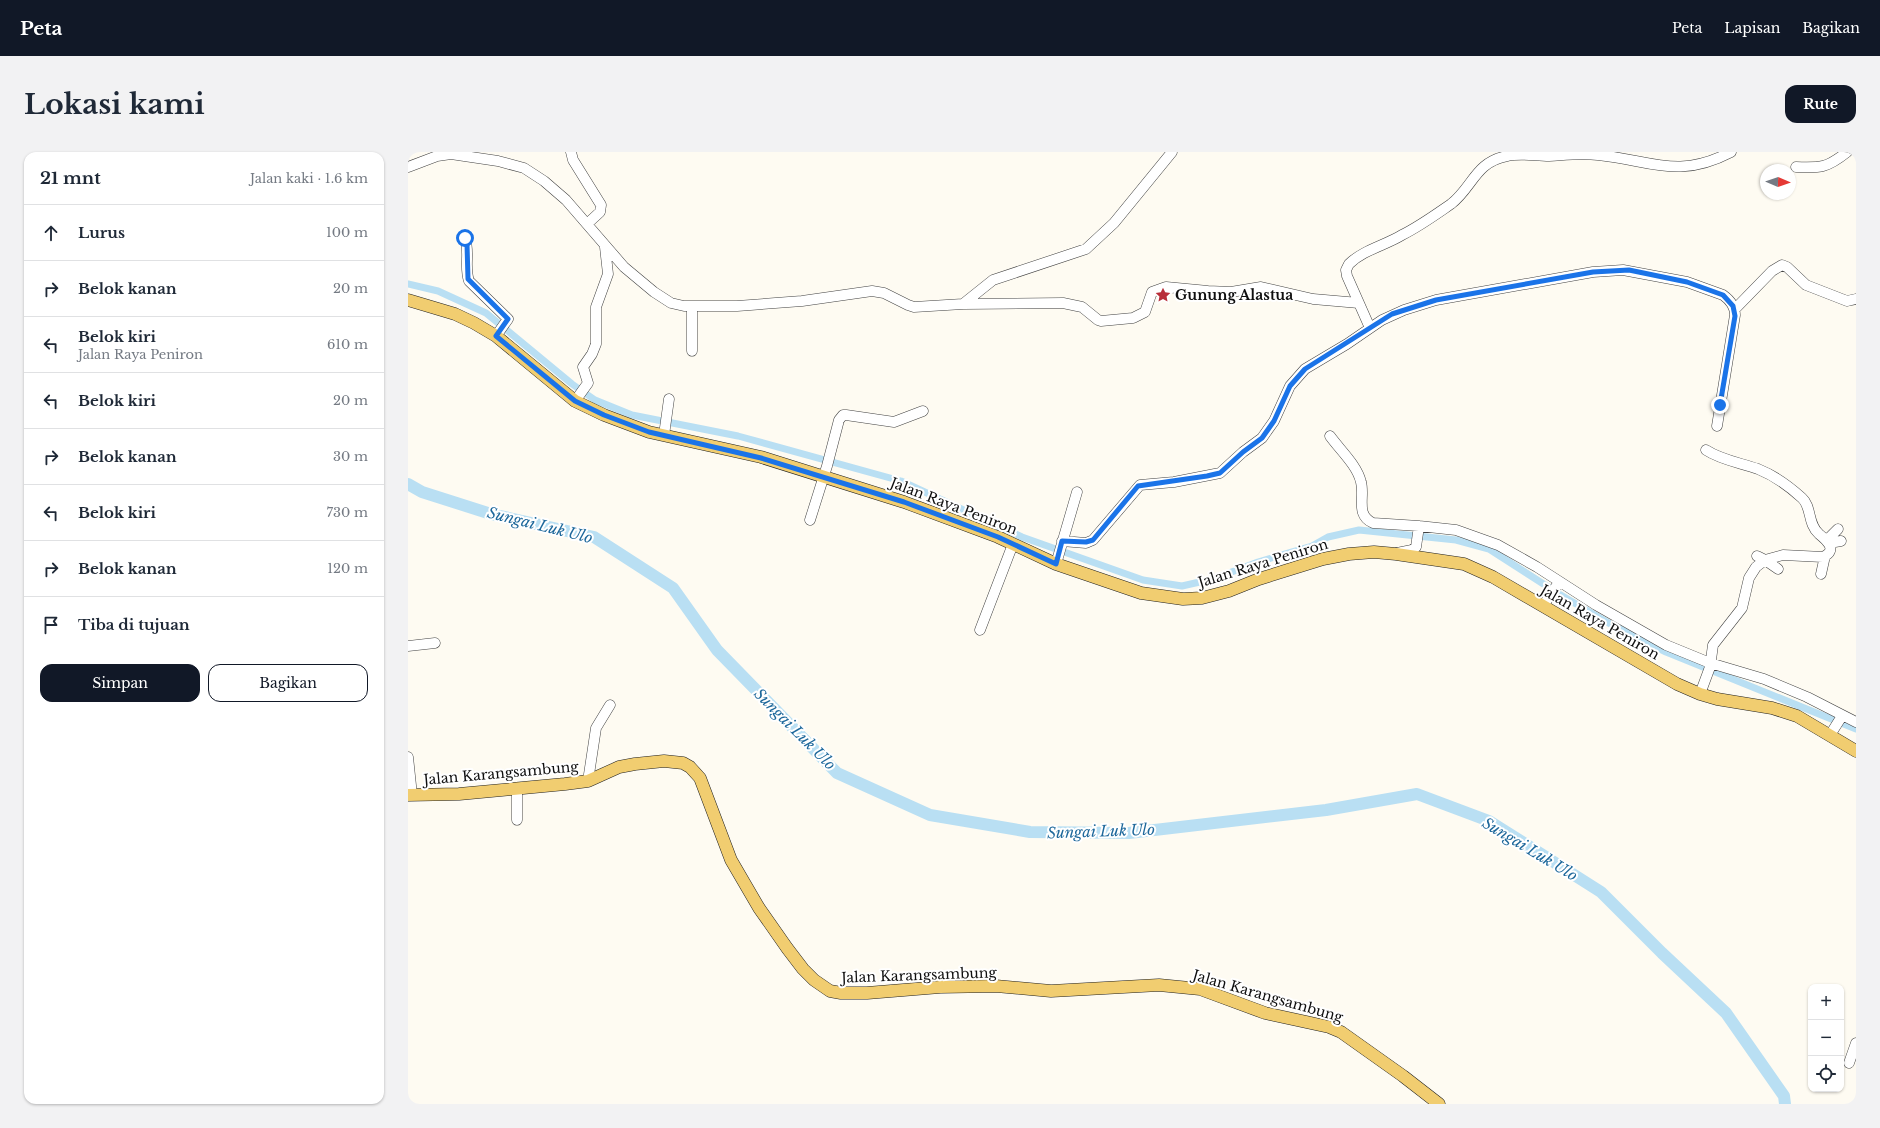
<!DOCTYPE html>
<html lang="id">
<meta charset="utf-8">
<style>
:root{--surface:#fff;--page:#f2f2f3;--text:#1f2937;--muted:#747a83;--line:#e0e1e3;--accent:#111827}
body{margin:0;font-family:"Libre Baskerville",serif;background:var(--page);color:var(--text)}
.controls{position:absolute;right:12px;bottom:12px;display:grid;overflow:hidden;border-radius:8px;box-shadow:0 1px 3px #0004}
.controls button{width:36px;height:36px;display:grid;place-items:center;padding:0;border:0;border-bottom:1px solid var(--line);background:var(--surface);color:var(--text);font:20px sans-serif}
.compass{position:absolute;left:1352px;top:12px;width:36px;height:36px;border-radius:50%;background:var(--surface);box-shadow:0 1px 3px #0004;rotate:92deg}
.stop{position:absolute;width:12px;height:12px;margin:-9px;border:3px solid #1a73e8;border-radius:50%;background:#fff}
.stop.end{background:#1a73e8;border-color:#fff;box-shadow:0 1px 4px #0008}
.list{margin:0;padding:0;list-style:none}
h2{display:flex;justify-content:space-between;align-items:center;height:52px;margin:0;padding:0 16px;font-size:17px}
h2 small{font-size:13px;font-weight:400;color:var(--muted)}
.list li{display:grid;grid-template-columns:26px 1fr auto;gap:12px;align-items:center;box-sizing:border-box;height:56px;padding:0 16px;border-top:1px solid var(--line)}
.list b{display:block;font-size:15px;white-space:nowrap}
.list p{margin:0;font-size:13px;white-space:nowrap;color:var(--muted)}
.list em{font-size:13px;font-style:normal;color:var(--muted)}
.actions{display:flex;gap:8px;padding:12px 16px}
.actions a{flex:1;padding:9px 0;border:1px solid var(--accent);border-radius:12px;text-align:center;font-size:14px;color:var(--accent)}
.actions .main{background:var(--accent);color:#fff}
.icon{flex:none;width:22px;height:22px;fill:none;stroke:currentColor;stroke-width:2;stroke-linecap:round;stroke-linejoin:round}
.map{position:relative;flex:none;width:1448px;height:952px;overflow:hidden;border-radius:12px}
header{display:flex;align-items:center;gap:24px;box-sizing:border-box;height:56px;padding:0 20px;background:var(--accent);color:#fff}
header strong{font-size:19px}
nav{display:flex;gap:22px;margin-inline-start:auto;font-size:14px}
.intro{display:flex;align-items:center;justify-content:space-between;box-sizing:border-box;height:96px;padding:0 24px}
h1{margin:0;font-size:28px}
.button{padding:10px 18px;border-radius:12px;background:var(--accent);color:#fff;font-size:14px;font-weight:700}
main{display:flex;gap:24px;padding:0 24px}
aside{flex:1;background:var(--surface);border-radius:12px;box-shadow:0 1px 3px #0004}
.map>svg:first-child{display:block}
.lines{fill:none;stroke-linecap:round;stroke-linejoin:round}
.canal{stroke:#b9dff3;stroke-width:7}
.river{stroke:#b9dff3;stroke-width:12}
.minor-casing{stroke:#424242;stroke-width:11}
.major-casing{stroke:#202020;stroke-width:13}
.minor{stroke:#fff;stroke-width:10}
.major{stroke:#f1cd70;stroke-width:12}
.route{stroke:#1a73e8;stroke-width:5}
.labels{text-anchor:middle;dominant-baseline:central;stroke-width:4;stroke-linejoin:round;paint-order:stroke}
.poi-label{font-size:14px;font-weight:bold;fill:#0f0f0f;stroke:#fff;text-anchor:start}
.street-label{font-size:14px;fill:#0f0f0f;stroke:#fff}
.water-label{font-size:15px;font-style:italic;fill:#1e689b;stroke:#fff}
</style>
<header>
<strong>Peta</strong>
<nav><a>Peta</a><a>Lapisan</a><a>Bagikan</a></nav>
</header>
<div class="intro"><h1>Lokasi kami</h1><a class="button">Rute</a></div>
<main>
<aside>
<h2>21 mnt<small>Jalan kaki · 1.6 km</small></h2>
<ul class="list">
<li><svg class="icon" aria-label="ahead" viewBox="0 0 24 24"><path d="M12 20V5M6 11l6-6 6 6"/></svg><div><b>Lurus</b></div><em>100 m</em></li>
<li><svg class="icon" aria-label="right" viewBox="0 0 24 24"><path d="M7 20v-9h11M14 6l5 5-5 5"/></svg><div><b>Belok kanan</b></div><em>20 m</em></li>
<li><svg class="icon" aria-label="left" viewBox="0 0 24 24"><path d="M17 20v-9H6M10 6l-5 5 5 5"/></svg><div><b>Belok kiri</b><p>Jalan Raya Peniron</p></div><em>610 m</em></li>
<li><svg class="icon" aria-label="left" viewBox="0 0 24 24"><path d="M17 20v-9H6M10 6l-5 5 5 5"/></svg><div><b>Belok kiri</b></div><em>20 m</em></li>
<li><svg class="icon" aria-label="right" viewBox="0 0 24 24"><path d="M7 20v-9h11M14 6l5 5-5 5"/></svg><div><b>Belok kanan</b></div><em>30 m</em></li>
<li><svg class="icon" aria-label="left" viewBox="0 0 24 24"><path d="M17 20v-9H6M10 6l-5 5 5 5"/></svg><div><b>Belok kiri</b></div><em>730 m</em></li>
<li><svg class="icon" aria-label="right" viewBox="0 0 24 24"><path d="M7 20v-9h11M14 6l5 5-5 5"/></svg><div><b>Belok kanan</b></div><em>120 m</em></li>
<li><svg class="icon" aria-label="arrive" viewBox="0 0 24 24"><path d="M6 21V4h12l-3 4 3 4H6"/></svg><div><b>Tiba di tujuan</b></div></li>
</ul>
<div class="actions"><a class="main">Simpan</a><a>Bagikan</a></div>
</aside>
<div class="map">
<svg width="1448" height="952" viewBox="0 0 1448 952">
<rect width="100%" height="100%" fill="#fefbf2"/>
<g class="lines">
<path class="canal" d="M0 132 30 139 78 161 164 232 187 248 224 263 330 284 493 329 614 385 735 428 774 434 805 427 850 410 904 394 920 385 951 378 1048 388 1081 397 1151 442 1204 473 1258 500 1448 577"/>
<path class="river" d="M0 332 14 340 83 362 186 385 265 436 309 498 429 621 522 663 622 680 721 681 918 658 1009 642 1081 669 1193 740 1254 801 1318 861 1376 944 1377 952"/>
<defs>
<path id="minor" d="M163 0 165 8 193 53 192 60 179 72
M0 15 29 4 43 2 90 9 116 16 136 29 158 48 216 115 246 140 263 151 276 154H329L394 149 464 139 476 141 500 153 506 155 555 152 585 128 678 97 706 71 764 0
M1388 15C1413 16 1419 16 1439 0
M57 86C62 100 56 115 61 129L100 167 88 184
M555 152 655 151 674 155 690 168 693 169 725 166 737 160 744 140 758 135 800 139 823 140 853 135 905 147 951 151
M1327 157 1364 119 1374 113 1379 115 1398 133 1439 149 1448 147
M962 176 939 124 938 118 941 112C955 98 978 93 994 83 1012 74 1027 63 1043 52 1065 35 1067 10 1099 4 1113 1 1127 4 1141 4 1158 3 1173 1 1190 3 1243 8 1269 28 1323 0
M284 199V154
M167 249 180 231 175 215 184 202 188 192V155L200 122 197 95
M256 283 261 247
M922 284C932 298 949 313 953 330 957 345 947 363 965 371L1011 374 1048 378 1090 393 1129 415 1188 453 1258 493 1302 511 1356 527 1399 545 1448 570
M1298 298C1313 308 1333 311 1350 317 1365 323 1382 335 1394 346 1404 355 1399 371 1411 382 1417 387 1431 398 1415 405L1375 403 1357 408 1370 417
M402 368 419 314 431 268 435 263H438L486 270 515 259
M1419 388 1430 377
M654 389 678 391 685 388 732 333 766 330 812 321 835 300 854 286 866 269 882 234 897 217 939 192 974 168 996 158 1028 148 1185 120 1215 118 1279 130 1315 143C1322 148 1327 155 1327 163L1309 274
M1421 391 1433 389
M989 401 1004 398 1008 395 1011 374
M648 412 669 340
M1413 422 1417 404
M1135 454 1151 430
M572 478 605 392
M0 494 27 491
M1292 542 1302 515 1305 493 1334 456 1341 426 1348 415 1357 408 1349 404
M1422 583 1434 564
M0 605 4 643
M180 629 188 576 202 553
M109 668V636
M1441 911 1448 891"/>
<path id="major" d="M0 148 47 162 66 171 88 184 167 249 196 263 241 280 353 305 496 350 590 385 648 412 733 441 775 447 794 446 821 439 851 427 915 407 941 402 966 400 988 402 1056 412 1085 425 1269 532 1292 542 1309 547 1364 556 1389 564 1448 599
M0 643 51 642 157 632 180 629 211 615 227 612 256 609 275 611 282 615 292 626 323 708 351 756 379 796 395 817 406 828 422 839 433 841H459L532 835 588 834 643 839 751 833 792 837 857 861 921 875 933 880 995 924 1031 952"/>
</defs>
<use href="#minor" class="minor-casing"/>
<use href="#major" class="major-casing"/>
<use href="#minor" class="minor"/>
<use href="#major" class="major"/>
</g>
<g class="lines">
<path class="route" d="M57 86 59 92 60 127 100 167 88 184 167 249 196 263 241 280 353 306 496 350 590 385 648 412 654 389 678 390 685 388 730 334 799 324 812 321 835 300 854 286 866 269 882 234 897 217 984 162 1028 148 1185 120 1221 118 1279 130 1315 143 1325 154 1327 164 1312 253"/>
</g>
<defs>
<symbol id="sight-bare" viewBox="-9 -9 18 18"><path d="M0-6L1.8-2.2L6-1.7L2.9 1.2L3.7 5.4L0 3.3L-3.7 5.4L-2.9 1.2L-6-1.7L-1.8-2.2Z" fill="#b82e39" stroke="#fff" stroke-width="2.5" paint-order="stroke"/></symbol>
</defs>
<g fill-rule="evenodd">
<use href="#sight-bare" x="744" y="132" width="22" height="22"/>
</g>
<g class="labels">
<g class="poi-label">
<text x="767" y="143">Gunung Alastua</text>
</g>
<g class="street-label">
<text transform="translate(546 354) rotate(21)">Jalan Raya Peniron</text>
<text transform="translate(855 411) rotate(-17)">Jalan Raya Peniron</text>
<text transform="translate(1192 470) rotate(30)">Jalan Raya Peniron</text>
<text transform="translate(93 621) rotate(-5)">Jalan Karangsambung</text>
<text transform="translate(511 823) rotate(-2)">Jalan Karangsambung</text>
<text transform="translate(860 844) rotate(16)">Jalan Karangsambung</text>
</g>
<g class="water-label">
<text transform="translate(132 373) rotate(14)">Sungai Luk Ulo</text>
<text transform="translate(387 577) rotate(45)">Sungai Luk Ulo</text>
<text transform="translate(693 679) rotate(-2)">Sungai Luk Ulo</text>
<text transform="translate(1122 697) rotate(31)">Sungai Luk Ulo</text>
</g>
</g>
</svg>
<div class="controls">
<button>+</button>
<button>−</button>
<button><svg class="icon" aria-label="locate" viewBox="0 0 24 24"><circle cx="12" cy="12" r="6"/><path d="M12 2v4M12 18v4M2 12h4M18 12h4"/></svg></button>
</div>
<svg class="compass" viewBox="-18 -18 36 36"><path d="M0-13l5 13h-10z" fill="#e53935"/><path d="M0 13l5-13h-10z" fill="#747a83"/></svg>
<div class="stop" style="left:57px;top:86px"></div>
<div class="stop end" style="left:1312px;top:253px"></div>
</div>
</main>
